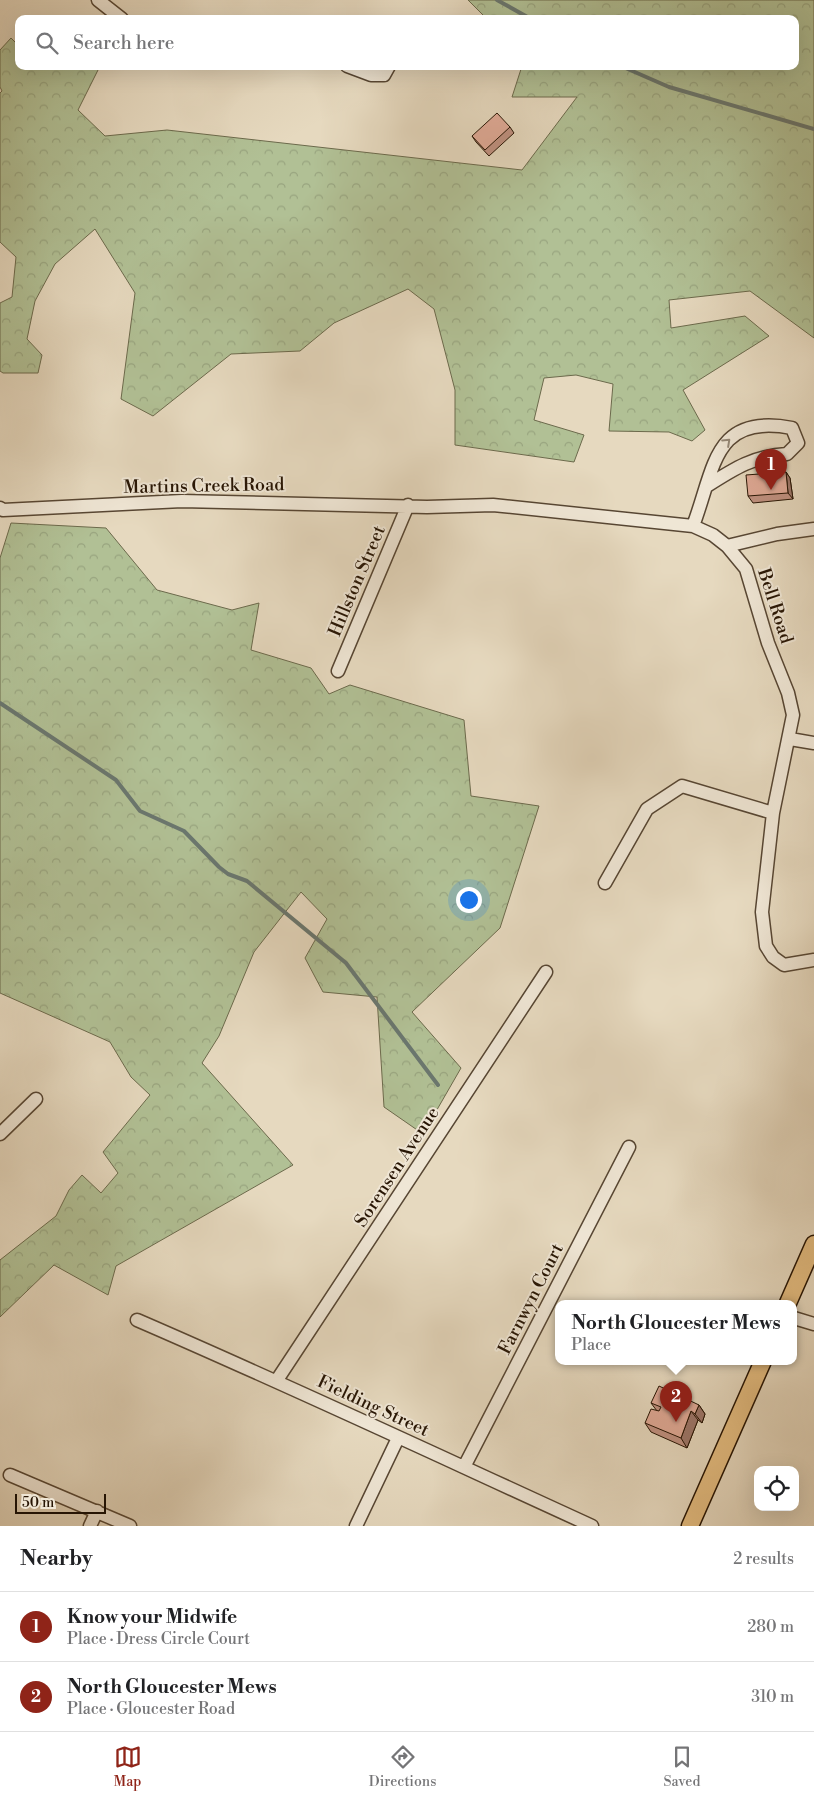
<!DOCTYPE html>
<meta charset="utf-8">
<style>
:root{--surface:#fff;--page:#f6f6f6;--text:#202124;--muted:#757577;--line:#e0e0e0;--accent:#8f2418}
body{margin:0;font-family:"Libre Bodoni",serif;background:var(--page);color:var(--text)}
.controls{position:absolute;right:15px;bottom:15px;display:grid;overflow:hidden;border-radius:10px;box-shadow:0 5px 20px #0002}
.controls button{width:45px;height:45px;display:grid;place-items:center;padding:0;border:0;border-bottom:1px solid var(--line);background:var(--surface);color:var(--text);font:25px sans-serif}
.scale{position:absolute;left:15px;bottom:12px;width:91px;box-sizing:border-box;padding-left:5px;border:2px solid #271504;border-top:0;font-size:14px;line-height:18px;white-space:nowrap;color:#271504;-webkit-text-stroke:4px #efe6d5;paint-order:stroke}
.you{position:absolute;left:468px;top:899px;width:18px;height:18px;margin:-12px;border:4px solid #fff;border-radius:50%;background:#1a73e8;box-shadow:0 0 0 8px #1a73e833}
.badge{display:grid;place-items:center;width:32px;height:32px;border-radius:50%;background:var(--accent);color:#fff;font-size:16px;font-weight:700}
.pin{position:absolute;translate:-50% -41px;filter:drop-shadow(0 1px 2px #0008)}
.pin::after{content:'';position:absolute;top:26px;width:18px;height:15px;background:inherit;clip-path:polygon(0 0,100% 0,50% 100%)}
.popup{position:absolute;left:555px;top:1300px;width:242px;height:65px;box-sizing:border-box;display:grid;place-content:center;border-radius:10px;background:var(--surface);filter:drop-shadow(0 1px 4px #0005);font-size:16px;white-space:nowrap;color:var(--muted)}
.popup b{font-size:19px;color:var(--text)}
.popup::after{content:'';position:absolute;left:50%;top:100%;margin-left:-10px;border:10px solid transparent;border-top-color:var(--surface)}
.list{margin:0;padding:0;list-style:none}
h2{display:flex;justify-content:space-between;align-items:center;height:65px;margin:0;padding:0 20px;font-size:21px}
h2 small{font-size:16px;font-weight:400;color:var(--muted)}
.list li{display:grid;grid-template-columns:32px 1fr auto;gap:15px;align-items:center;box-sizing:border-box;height:70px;padding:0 20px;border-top:1px solid var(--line)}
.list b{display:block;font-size:19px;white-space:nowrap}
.list p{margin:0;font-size:16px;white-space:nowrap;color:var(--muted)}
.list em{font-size:16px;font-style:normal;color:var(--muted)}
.icon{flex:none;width:28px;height:28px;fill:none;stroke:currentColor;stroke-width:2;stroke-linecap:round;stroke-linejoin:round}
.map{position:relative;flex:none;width:814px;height:1526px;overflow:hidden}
.search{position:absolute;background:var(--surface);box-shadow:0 5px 20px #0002;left:15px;right:15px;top:15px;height:55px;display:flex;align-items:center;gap:12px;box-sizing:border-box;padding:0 18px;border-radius:10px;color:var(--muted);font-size:19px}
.sheet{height:205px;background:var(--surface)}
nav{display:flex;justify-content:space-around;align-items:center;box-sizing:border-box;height:70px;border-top:1px solid var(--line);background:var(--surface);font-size:14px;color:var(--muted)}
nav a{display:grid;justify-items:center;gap:2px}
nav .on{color:var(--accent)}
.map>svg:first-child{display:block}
.forest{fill:url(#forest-crowns);stroke:#6c6a4c}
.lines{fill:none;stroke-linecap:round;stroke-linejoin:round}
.stream{stroke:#6a776f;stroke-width:4}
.minor-casing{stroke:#574633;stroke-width:15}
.major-casing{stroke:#271504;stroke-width:19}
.minor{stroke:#efe6d5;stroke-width:12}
.major{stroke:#e3bc80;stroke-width:16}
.wall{fill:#c19282;stroke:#271504}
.shaded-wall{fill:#9d776a;stroke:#271504}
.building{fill:#e0aa97;stroke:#271504}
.oneway{stroke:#958877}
.labels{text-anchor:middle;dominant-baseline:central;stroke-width:4;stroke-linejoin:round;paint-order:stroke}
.street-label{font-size:18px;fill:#271504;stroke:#efe6d5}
</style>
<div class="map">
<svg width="814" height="1526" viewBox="0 0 814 1526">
<defs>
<pattern id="forest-crowns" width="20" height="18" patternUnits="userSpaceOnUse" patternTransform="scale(1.25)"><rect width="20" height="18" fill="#b1c095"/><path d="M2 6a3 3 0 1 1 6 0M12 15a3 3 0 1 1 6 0" fill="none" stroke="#98a47f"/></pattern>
</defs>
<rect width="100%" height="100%" fill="#e6d9bf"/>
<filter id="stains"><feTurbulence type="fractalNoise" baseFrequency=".004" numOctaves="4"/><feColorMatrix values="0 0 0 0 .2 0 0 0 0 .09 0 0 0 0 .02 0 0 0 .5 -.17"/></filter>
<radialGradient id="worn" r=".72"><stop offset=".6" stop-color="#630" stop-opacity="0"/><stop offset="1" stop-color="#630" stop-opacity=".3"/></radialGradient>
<path class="forest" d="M468 0H814V338L750 291 669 300 671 328 745 316 769 336 683 390 705 430 692 441 669 432 609 431 613 384 576 375 544 378 534 420 584 435 574 462 455 445V390L434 309 408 289 334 323 300 351 231 354 153 416 121 399 135 293 95 229 55 264 35 301 27 339 42 355 38 373H3L0 371V303L12 297 16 257 0 242V93L2 91 0 87V50L11 38 19 46V66H40L42 68 48 66H100L78 110 105 136 167 130 522 170 577 97H512L522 66H795V19H487Z
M11 523 106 528 157 590 232 610 259 603 251 650 311 668 329 694 350 685 464 720 471 796 539 806 500 928 412 1012 461 1068 423 1134 384 1107 377 997 323 992 305 958 327 919 301 892 254 952 219 1036 202 1063 293 1165 116 1266 108 1295 54 1265 0 1317V1260L56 1216 69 1190 82 1175 101 1193 118 1173 103 1152 150 1095 131 1077 110 1042 0 993V558Z"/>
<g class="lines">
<path class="stream" d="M497 0 531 19
M621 66 669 87 814 129
M0 703 116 780 140 811 184 831 219 867 228 874 247 881 346 963 438 1085"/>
<defs>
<path id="minor" d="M98 0 122 19
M347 66 371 75H384L389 66
M0 508 3 510 182 501 427 507 493 505 693 526 713 535 727 546 746 569 768 643 788 693 793 715 773 813 762 912 766 946 773 957 784 965 814 960
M693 526C715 468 713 413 792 428L798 443 787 454C754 456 735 468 707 486
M727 546 777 534 814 529
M338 671 408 505
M790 739 814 743
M605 883 647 809 682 786 773 813
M0 1134 36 1099
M794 1318 814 1324
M137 1320C290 1386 441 1457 592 1526
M277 1380 546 972
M464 1467 629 1147
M10 1475 130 1526
M90 1526 97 1511
M356 1526 398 1438"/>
<path id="major" d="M788 1303 814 1244
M690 1526 763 1361"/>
</defs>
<use href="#minor" class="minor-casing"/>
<use href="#major" class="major-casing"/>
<use href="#minor" class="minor"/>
<use href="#major" class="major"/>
</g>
<path class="wall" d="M510 127 514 133 489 156 476 142 472 136Z
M786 472 790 478 793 499 753 503 748 496Z
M651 1403 699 1405 705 1414 702 1423 698 1420 687 1448 651 1432 645 1423 657 1411Z"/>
<path class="shaded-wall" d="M786 472 790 478 793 499 788 493Z
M699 1405 705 1414 702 1423 695 1414Z
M691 1411 698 1420 687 1448 681 1438Z"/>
<path class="building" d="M497 113 510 127 485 150 472 136Z
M786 472 788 493 748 496 746 475Z
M659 1386 699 1405 695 1414 691 1411 681 1438 645 1423 651 1409 659 1411 661 1407 651 1403Z"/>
<defs><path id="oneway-chevron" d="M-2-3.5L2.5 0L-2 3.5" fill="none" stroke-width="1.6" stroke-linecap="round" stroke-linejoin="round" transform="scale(1.25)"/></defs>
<use class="oneway" href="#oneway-chevron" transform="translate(727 442) rotate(-43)"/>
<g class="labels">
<g class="street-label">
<text transform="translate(204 486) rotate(-1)">Martins Creek Road</text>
<text transform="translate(357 581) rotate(-67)">Hillston Street</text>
<text transform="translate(775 606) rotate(72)">Bell Road</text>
<text transform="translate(397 1167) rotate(-57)">Sorensen Avenue</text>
<text transform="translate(531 1299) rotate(-63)">Farnwyn Court</text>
<text transform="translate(373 1406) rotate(25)">Fielding Street</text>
</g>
</g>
<rect width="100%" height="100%" filter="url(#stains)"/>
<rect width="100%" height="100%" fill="url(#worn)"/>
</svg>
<div class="controls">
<button><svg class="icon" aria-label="locate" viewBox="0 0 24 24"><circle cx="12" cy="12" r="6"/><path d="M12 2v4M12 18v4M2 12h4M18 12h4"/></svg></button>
</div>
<div class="scale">50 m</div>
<div class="you"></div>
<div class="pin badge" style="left:771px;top:490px">1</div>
<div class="pin badge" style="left:676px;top:1422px">2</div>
<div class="popup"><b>North Gloucester Mews</b>Place</div>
<div class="search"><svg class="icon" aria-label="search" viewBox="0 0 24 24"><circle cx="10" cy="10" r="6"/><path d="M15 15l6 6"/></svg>Search here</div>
</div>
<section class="sheet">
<h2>Nearby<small>2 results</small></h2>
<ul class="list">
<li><span class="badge">1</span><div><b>Know your Midwife</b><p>Place · Dress Circle Court</p></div><em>280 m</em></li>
<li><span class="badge">2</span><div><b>North Gloucester Mews</b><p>Place · Gloucester Road</p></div><em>310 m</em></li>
</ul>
</section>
<nav>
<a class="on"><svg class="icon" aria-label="map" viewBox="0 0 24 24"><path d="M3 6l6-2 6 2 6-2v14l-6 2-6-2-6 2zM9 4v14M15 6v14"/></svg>Map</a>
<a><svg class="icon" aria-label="directions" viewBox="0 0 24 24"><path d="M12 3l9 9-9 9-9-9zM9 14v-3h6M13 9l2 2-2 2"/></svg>Directions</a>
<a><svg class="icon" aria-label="saved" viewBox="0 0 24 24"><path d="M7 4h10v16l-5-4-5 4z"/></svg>Saved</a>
</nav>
